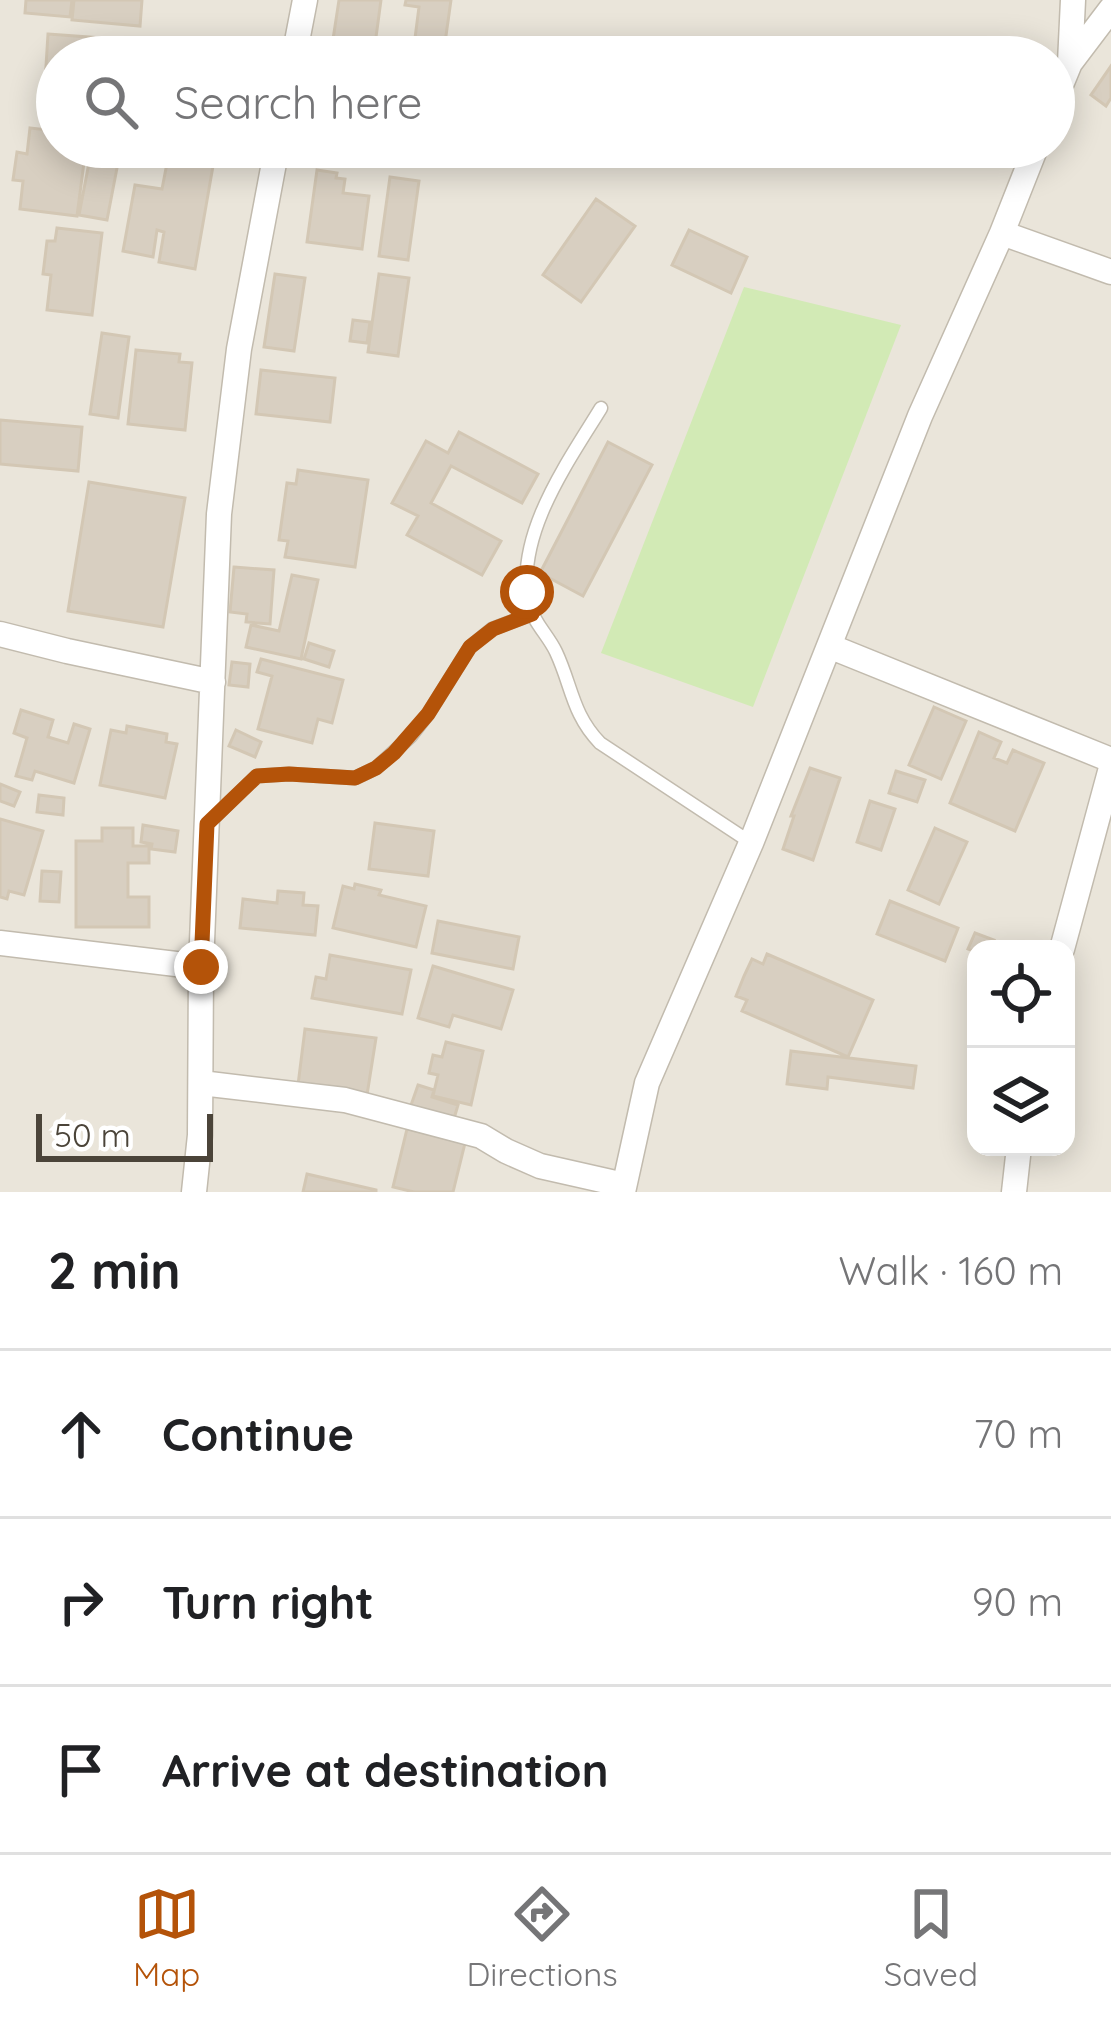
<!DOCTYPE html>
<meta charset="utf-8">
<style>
:root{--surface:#fff;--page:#f6f6f6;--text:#202124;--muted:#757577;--line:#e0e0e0;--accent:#b45309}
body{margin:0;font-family:Quicksand,sans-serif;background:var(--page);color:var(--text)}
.controls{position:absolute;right:36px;bottom:36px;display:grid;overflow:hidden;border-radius:24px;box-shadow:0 6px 30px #0003}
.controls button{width:108px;height:108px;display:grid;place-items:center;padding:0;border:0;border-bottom:3px solid var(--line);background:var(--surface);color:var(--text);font:60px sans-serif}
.scale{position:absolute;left:36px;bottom:30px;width:177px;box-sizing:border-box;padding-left:12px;border:6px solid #4b4439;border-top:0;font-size:33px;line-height:42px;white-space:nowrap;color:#4b4439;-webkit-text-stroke:9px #fff;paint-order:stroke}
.stop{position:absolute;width:36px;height:36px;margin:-27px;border:9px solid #b45309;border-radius:50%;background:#fff}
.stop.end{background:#b45309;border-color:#fff;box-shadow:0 3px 12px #0008}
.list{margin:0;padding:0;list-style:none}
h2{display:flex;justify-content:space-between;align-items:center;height:156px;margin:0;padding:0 48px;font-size:51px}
h2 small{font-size:39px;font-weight:400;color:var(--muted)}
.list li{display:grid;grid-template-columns:78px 1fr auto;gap:36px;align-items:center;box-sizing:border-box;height:168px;padding:0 48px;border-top:3px solid var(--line)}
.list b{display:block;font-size:45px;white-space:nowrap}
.list em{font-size:39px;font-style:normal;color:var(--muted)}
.icon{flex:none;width:66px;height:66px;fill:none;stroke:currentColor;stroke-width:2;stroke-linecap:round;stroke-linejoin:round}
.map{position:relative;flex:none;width:1111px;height:1192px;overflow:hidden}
.search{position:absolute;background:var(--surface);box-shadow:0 6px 30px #0003;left:36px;right:36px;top:36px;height:132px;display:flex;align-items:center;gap:30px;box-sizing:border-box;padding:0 42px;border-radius:66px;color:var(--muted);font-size:45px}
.sheet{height:660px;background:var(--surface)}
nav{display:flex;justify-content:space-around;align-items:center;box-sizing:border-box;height:168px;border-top:3px solid var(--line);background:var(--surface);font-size:33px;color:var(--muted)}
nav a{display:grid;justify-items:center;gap:6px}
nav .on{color:var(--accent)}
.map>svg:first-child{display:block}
.residential{fill:#eae5da;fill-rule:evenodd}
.green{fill:#d2eab5}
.building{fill:#d8cfc1;stroke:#d3c7b4;stroke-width:3}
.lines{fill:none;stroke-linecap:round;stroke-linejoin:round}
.lane-casing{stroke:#c2bbae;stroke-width:15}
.street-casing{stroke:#c2bbae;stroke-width:27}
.lane{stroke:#fff;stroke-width:12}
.street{stroke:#fff;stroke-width:24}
.route{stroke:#b45309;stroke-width:15}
</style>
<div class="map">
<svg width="1111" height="1192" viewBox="0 0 1111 1192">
<rect width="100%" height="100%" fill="#f6f3ec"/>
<path class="residential" d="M0 0H1111V1192H0ZM57 57H1054V147H57ZM976 949H1066V1147H976Z"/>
<path class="green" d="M744 287 901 325 753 707 601 653Z"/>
<path class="building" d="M26 0H72L70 17 25 13Z
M74 0H142L140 26 72 20Z
M339 0H381L374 52 332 46Z
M406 0H451L443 57H404L405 45 414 46 419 7 405 5Z
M48 34 129 40 128 57H57V99L44 98Z
M1111 66V98L1106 106 1091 95Z
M30 128 57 131V147H86L77 216 20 209 23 181 13 180 17 152 27 154Z
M92 147H121L107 220 79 215Z
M334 147H391L389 162 333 155Z
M168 158 213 166 195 269 159 262 164 232 157 230 153 257 123 251 135 185 162 189Z
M317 170 337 173 336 178 345 179 343 193 369 196 362 249 307 242Z
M390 177 419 181 408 260 379 256Z
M596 199 635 226 581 302 543 275Z
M57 228 102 233 92 315 47 310 51 275 43 274 47 241H55Z
M689 230 747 257 731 293 672 265Z
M275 274 305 278 294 351 264 347Z
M379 274 409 278 398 356 368 352Z
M353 320 370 322 367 343 350 341Z
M102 333 129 337 118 418 90 414Z
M136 350 180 354 179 362 192 363 185 430 128 424Z
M261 370 335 378 330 422 256 414Z
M0 420 82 427 78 471 0 464Z
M459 432 538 474 522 503 451 466 431 503 501 541 482 575 407 535 418 516 392 503 426 441 448 453Z
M608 442 652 465 583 596 540 573Z
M298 470 368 480 355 567 285 557 288 541 279 540 287 483 296 484Z
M89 482 185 498 163 627 68 611Z
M234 567 274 570 270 624 246 622 247 614 230 612Z
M292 575 318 580 301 659 246 647 251 625 279 631Z
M309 643 334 651 329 667 304 659Z
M261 659 343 680 332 723 318 719 312 743 258 729 272 676 257 672Z
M232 662 250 664 248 687 229 685Z
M934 707 966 721 941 779 909 765Z
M21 710 53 720 48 737 68 743 74 724 90 729 74 783 35 771 32 780 16 776 27 738 14 733Z
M127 726 167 734 166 742 177 744 165 798 100 785 111 730 126 733Z
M236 730 261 742 255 757 229 746Z
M979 732 1001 742 994 758 1007 763 1013 750 1044 763 1015 831 950 803Z
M810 768 840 778 813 860 783 849 794 816H791Z
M896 771 925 780 917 802 889 793Z
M0 784 20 792 14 806 0 801Z
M39 795 64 798 63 815 37 812Z
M870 801 895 809 881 850 857 842Z
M0 819 43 831 24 895 9 891 7 899 0 897Z
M375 823 434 831 428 876 369 869Z
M143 825 178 831 175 852 151 849 152 844 141 842Z
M102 828H133V846H149V863H128V897H149V927H76V841H102Z
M935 828 967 842 939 904 908 890Z
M42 871 61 872 59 902 40 901Z
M355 884 381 890 379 895 426 906 416 947 333 928 343 886 354 889Z
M278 891 304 893 303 905 318 906 315 935 240 928 243 899 277 903Z
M890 901 958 928 945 961 877 934Z
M438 921 519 937 513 969 432 953Z
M975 933 994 940 990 949H976V952L968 949Z
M767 954 873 1000 848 1057 742 1011 747 1000 736 996 744 976 752 959 763 964Z
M330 955 411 970 402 1014 312 998 316 977 326 979Z
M433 966 513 990 501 1029 453 1015 449 1027 418 1018Z
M305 1029 376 1038 367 1095 298 1085Z
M446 1042 483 1051 471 1105 433 1096 438 1075 429 1073 433 1055 442 1057Z
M791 1051 916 1066 913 1088 828 1077 827 1089 787 1084Z
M418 1085 434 1090 432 1097 458 1105 453 1122 410 1108Z
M407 1129 465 1143 453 1192H414L393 1187Z
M307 1174 376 1190V1192H303Z"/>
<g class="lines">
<defs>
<path id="lane" d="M601 408C568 462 514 536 529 604 533 622 548 635 556 652 572 686 572 714 600 743L750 842
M208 823 257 776 289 774 355 778 376 768 411 736 428 714 470 647 492 629 532 614"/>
<path id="street" d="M294 57 305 0
M1070 63 1073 0
M1054 102 1070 63 1111 9
M1002 233 1111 272
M0 634 67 651 213 682
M829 646 1111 760
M0 943 201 967
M1062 949 1111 768
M201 1083 345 1100 481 1136 506 1151 540 1166 624 1185
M194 1192 200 1135 201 967 219 514 239 349 277 147
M623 1192 647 1083 751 843 920 416 1002 233 1036 147
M1014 1192 1019 1147"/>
</defs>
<use href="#lane" class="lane-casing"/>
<use href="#street" class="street-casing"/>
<use href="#lane" class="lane"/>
<use href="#street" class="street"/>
</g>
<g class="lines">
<path class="route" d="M201 967 207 824 257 776 289 774 355 778 376 768 394 753 428 714 470 647 493 629 532 614 527 592"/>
</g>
</svg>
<div class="controls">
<button><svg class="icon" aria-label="locate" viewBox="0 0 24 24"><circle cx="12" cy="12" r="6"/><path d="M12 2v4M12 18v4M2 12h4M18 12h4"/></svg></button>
<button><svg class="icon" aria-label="layers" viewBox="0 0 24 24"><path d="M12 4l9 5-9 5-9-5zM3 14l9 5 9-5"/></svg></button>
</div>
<div class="scale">50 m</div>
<div class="stop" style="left:527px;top:592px"></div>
<div class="stop end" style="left:201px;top:967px"></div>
<div class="search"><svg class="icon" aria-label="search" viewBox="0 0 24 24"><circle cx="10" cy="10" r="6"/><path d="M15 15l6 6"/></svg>Search here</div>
</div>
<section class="sheet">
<h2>2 min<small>Walk · 160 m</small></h2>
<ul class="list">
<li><svg class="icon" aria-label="ahead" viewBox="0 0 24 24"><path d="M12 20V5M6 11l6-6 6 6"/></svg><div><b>Continue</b></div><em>70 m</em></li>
<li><svg class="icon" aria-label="right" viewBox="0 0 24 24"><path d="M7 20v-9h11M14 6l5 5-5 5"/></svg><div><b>Turn right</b></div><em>90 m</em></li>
<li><svg class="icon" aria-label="arrive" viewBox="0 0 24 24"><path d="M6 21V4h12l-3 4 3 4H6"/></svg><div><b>Arrive at destination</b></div></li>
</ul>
</section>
<nav>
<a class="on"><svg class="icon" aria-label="map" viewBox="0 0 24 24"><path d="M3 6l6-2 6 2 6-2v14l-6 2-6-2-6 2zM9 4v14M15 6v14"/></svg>Map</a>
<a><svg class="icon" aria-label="directions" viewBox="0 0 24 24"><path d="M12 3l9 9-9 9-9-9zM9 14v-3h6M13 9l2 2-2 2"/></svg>Directions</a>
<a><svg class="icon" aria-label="saved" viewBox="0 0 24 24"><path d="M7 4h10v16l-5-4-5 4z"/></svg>Saved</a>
</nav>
